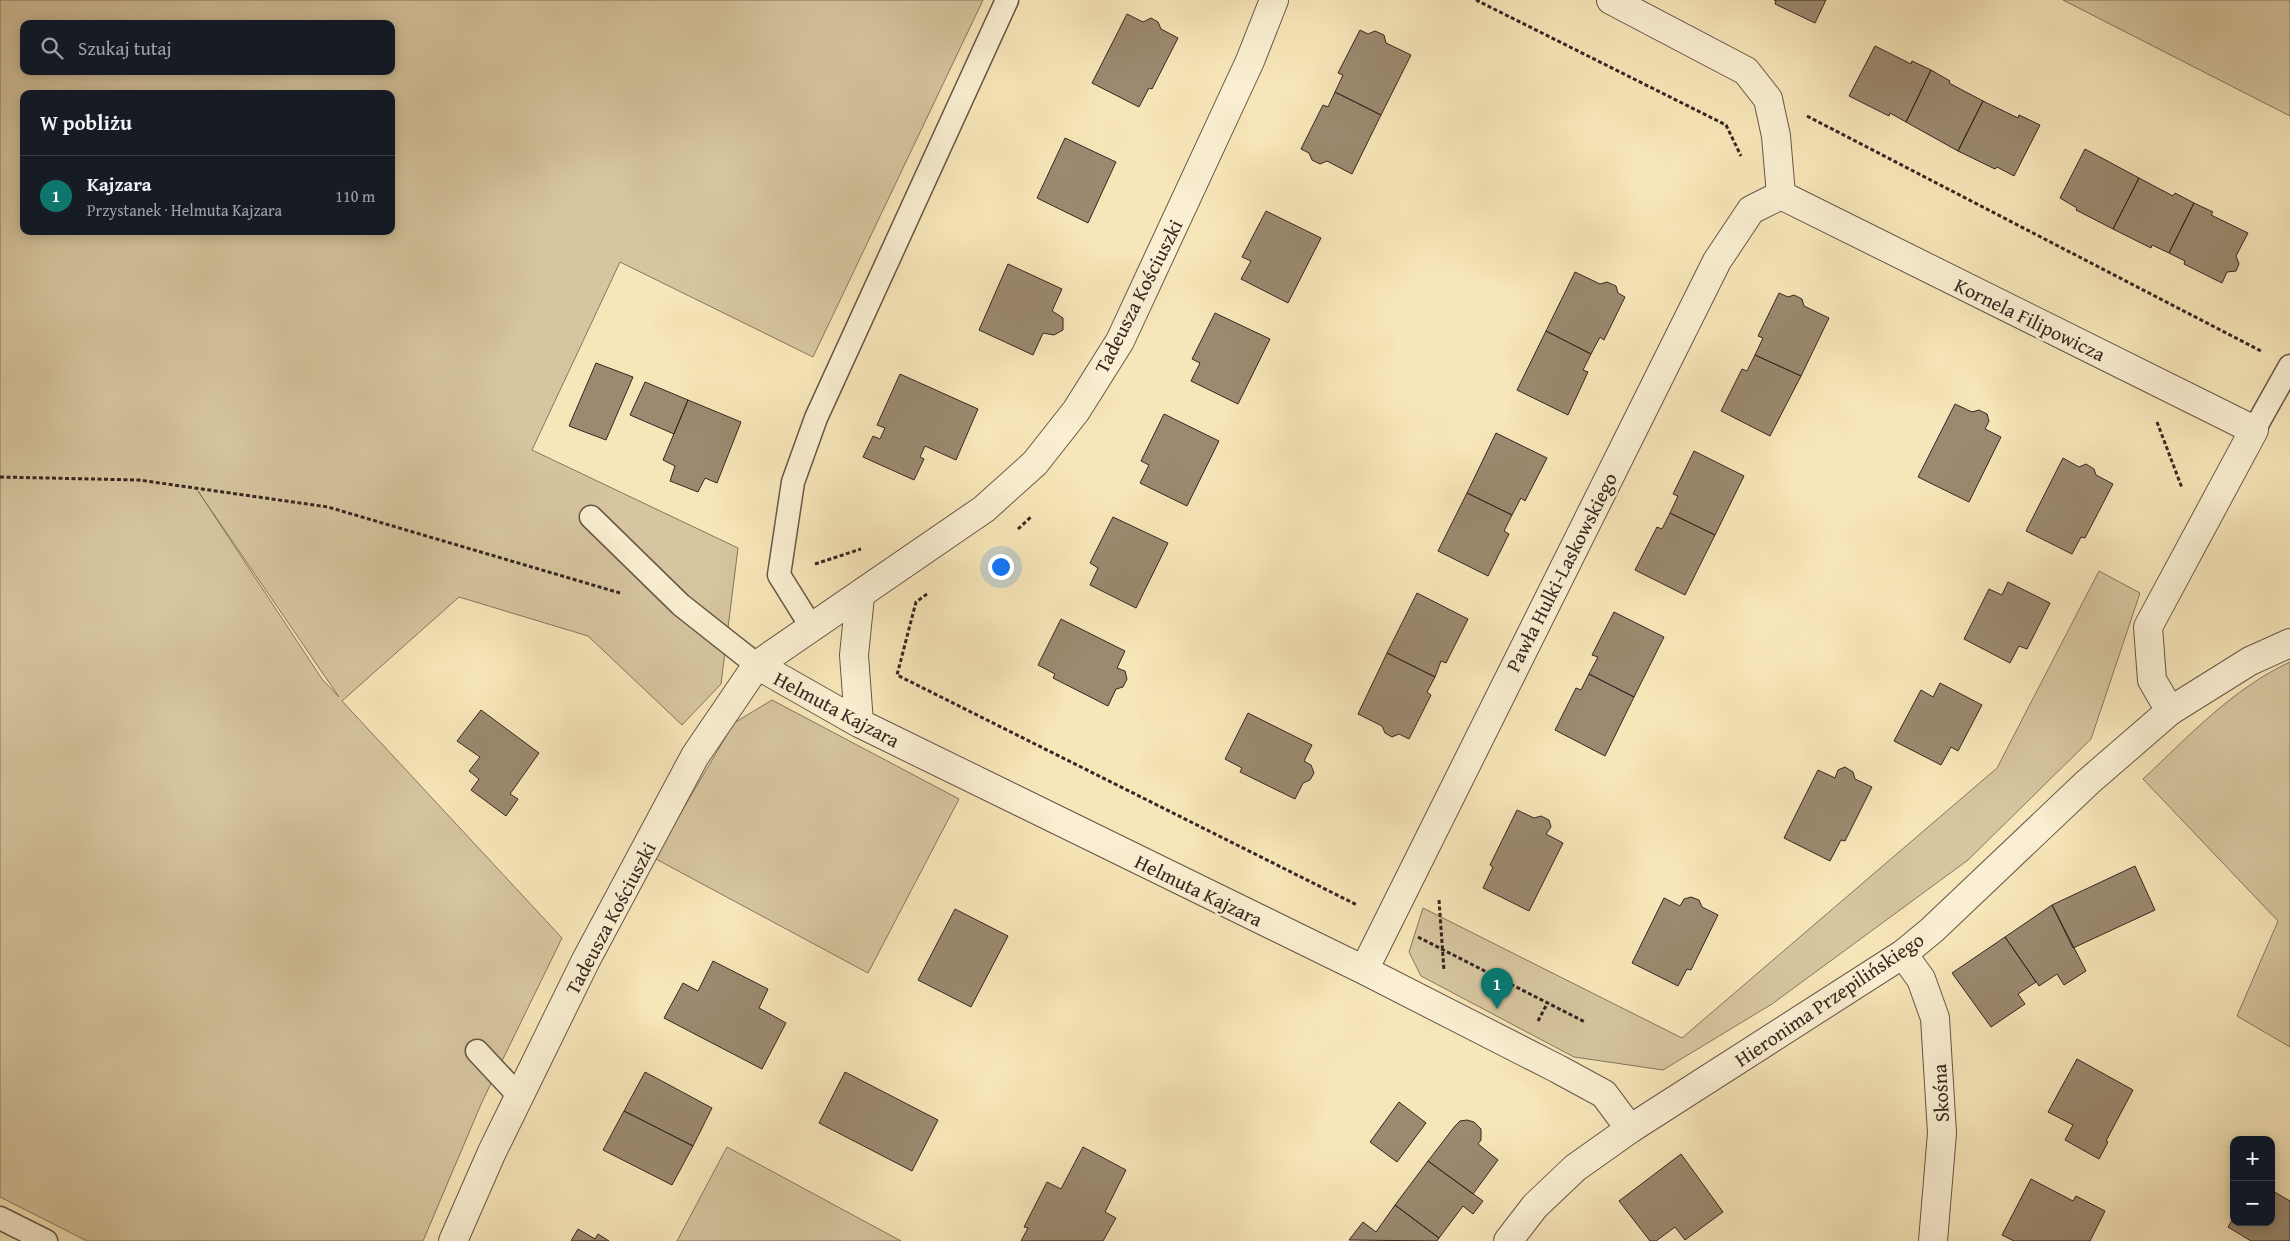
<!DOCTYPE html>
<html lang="pl">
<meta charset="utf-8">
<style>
:root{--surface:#171b24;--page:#20242c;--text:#f1f3f6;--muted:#9ea1a6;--line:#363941;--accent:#0f766e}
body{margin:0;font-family:"Gentium Book Plus",serif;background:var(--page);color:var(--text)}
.controls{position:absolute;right:15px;bottom:15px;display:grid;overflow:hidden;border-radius:10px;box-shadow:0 2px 12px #0003}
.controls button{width:45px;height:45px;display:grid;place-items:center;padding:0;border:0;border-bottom:1px solid var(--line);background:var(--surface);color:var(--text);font:25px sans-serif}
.you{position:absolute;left:1000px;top:566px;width:18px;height:18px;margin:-12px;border:4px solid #fff;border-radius:50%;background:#1a73e8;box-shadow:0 0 0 8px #1a73e833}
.badge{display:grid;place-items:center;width:32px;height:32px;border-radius:50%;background:var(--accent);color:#fff;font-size:16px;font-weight:700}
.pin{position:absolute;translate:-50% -41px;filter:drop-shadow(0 1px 2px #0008)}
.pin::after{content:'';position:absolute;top:26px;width:18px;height:15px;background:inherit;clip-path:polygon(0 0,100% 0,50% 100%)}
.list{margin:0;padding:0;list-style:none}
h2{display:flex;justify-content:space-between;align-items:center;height:65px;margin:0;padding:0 20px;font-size:21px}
h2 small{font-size:16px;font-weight:400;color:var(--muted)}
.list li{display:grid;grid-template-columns:32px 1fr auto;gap:15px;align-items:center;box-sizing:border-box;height:80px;padding:0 20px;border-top:1px solid var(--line)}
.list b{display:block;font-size:19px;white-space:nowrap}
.list p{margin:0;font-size:16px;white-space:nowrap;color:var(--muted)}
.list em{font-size:16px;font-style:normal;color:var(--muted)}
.icon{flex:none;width:28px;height:28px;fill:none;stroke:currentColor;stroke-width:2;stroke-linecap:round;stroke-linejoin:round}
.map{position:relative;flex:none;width:2290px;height:1241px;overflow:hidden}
.search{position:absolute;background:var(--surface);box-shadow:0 2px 12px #0003;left:20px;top:20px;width:375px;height:55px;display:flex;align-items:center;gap:12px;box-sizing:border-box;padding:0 18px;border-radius:10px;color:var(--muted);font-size:19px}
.panel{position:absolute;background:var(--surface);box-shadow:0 2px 12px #0003;left:20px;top:90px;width:375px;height:145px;border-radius:10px}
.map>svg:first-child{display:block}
.green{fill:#d6c59f;stroke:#867660;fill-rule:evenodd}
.building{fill:#9b8a70;stroke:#372620}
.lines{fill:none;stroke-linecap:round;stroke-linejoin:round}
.service-casing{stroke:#675646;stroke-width:25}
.minor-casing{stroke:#675646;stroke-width:30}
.tertiary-casing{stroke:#675646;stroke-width:30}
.path{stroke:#372620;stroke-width:3;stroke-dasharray:4 2.5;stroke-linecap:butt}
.service{stroke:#faefd2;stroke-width:22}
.minor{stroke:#faefd2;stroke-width:28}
.tertiary{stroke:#faefd2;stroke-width:28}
.labels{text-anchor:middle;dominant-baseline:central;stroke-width:5;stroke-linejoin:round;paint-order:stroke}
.street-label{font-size:20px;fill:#372620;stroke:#faefd2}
</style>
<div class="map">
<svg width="2290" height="1241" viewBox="0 0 2290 1241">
<rect width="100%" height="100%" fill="#f7e6b9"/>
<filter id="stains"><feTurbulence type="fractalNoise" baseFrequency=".004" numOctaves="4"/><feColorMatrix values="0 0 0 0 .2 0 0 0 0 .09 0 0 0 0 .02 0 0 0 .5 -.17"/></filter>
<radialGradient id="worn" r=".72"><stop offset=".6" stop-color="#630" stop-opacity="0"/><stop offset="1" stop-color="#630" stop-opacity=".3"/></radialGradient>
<path class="green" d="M0 0H983L813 357 620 262 532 450 738 548 721 684 682 725 588 636 459 597 342 701 562 938 482 1102 423 1241H87L0 1197ZM24 24H391V71H24ZM24 94H391V231H24ZM198 491 339 697 322 679Z
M2063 0H2290V116Z
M2099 571 2140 593 2091 739 1968 860 1772 1004 1663 1070 1574 1057 1421 976 1409 952 1423 908 1682 1038 1997 768Z
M2290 662V1047L2237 1016 2278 921 2143 779C2189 736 2232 689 2290 662Z
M772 700 959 799 868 973 654 858 734 723Z
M727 1147 901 1241H677Z"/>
<path class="building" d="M1774 0H1826L1815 23 1775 4 1776 1Z
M1127 14 1143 22 1151 18 1158 22 1161 29 1178 38 1152 89 1149 88 1139 107 1092 83Z
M1360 30 1368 34 1375 31 1384 35 1386 43 1411 55 1381 115 1335 92 1343 75 1338 73Z
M1875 46 1911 64 1912 61 1931 70 1906 122 1890 113 1889 116 1849 96Z
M1931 70 1950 81 1949 83 1983 101 1958 151 1906 122Z
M1335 92 1381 115 1352 174 1327 161 1320 164 1312 160 1309 153 1301 149 1323 105 1328 107Z
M1983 101 2018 118 2019 115 2040 125 2014 176 1997 167 1995 169 1958 151Z
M1065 138 1116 162 1088 223 1037 198Z
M2085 149 2139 178 2113 229 2076 210 2077 208 2060 198Z
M2139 178 2173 196 2175 193 2194 203 2169 253 2152 245 2151 248 2113 229Z
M2194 203 2213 212 2211 215 2248 233 2236 256 2239 264 2236 271 2227 272 2222 283 2184 264 2185 261 2169 253Z
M1266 211 1321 238 1288 303 1241 279 1251 261 1242 257Z
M1008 264 1062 289 1052 311 1063 318V330L1054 335 1043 333 1033 355 979 330Z
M1575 272 1600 284 1607 282 1616 286 1618 293 1625 297 1604 340 1600 337 1591 354 1546 331Z
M1779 293 1788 297 1794 295 1802 299 1804 306 1829 318 1801 376 1755 355 1763 338 1758 336Z
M1215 313 1270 339 1238 404 1191 381 1200 363 1192 359Z
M1546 331 1591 354 1583 370 1588 372 1568 415 1517 390Z
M1755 355 1801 376 1770 436 1721 411 1742 369 1747 371Z
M596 363 633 377 606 440 569 426Z
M900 374 978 409 956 460 925 446 920 457 924 459 914 480 863 457 873 436 880 439 885 428 877 425Z
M645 382 688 400 674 434 630 415Z
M688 400 741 422 717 483 705 478 698 492 670 481 675 466 663 460Z
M1955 404 1972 412 1979 410 1987 414 1989 421 1985 429 2001 437 1969 502 1918 477Z
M1164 414 1219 441 1187 506 1140 483 1149 465 1141 461Z
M1496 433 1547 458 1525 501 1521 498 1512 515 1467 493Z
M1694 451 1744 476 1715 535 1670 513 1678 496 1673 494Z
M2063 458 2079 467 2086 464 2094 469 2096 475 2113 484 2085 538 2081 537 2072 554 2026 531Z
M1467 493 1512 515 1504 531 1509 534 1488 576 1438 551Z
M1670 513 1715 535 1685 595 1635 570 1657 527 1662 529Z
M1113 517 1168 543 1136 608 1090 585 1098 568 1090 563Z
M2008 582 2050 603 2027 649 2019 646 2010 663 1964 639 1989 589 2002 595Z
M1417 593 1468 619 1446 663 1441 661 1435 677 1387 653Z
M1614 612 1664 637 1634 697 1589 674 1598 657 1592 655Z
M1061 619 1125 651 1117 668 1125 671 1127 679 1123 687 1116 689 1108 706 1053 678 1055 674 1038 665Z
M1387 653 1435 677 1427 692 1431 695 1409 739 1399 734 1392 737 1385 733 1382 726 1358 714Z
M1589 674 1634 697 1605 756 1555 730 1576 688 1581 690Z
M1940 683 1982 705 1958 751 1951 747 1941 765 1894 741 1921 690 1933 697Z
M481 710 539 753 510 794 518 799 506 816 471 790 479 779 469 771 480 757 457 741Z
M1248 713 1312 745 1304 761 1311 765 1314 773 1310 780 1303 783 1295 799 1240 772 1242 768 1225 759Z
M1845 767 1853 772 1855 779 1872 787 1845 841 1841 840 1830 861 1784 838 1818 770 1835 778 1838 770Z
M1517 810 1534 818 1541 816 1549 820 1551 827 1546 834 1563 843 1529 911 1483 888 1493 867 1490 865Z
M2135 866 2155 910 2073 948 2052 905Z
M1691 897 1699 900 1702 907 1718 915 1691 970 1687 969 1678 986 1632 963 1664 898 1680 906 1684 899Z
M2052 905 2086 971 2064 985 2057 974 2039 986 2005 937Z
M955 909 1008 936 971 1007 918 980Z
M2005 937 2036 982 2018 994 2025 1004 1991 1027 1952 973Z
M713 961 768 989 759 1008 786 1023 762 1069 664 1018 683 983 698 991Z
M2077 1059 2133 1090 2106 1141 2108 1142 2099 1159 2065 1140 2073 1125 2048 1112Z
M645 1072 712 1108 693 1146 624 1111Z
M845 1072 938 1120 912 1171 819 1123Z
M1399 1102 1426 1123 1397 1162 1370 1142Z
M624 1111 693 1146 672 1185 603 1150Z
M1467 1120 1474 1122 1481 1129V1140L1478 1144 1498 1160 1473 1194 1428 1161 1455 1126 1460 1121Z
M1083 1147 1126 1170 1105 1212 1116 1218 1103 1241H1021L1028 1228 1024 1227 1047 1182 1061 1189Z
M1681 1154 1723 1212 1685 1240 1675 1227 1656 1241H1650L1619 1201Z
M1428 1161 1483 1201 1473 1214 1463 1206 1439 1238 1395 1205Z
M2031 1179 2073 1201 2076 1196 2105 1211 2090 1241H2014L2002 1235Z
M2271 1190 2290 1201V1241H2251L2228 1227 2234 1217V1222H2271Z
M1395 1205 1439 1238 1437 1241 1349 1240 1363 1222 1376 1232Z
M578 1229 595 1239 598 1234 609 1241H571Z"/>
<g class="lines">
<defs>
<path id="service" d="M2254 430 2290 366
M591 517 681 605 757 665
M812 628 779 575 793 482 816 418 1007 0
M477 1051 520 1097
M0 1218 46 1241"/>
<path id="minor" d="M1611 0 1746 71 1768 99 1776 136 1781 195 2254 430 2148 627 2152 680 2170 711
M757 665 859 723 1364 970 1558 1069 1604 1094 1630 1129
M859 723 854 655 860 596
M1903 954 1921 979 1935 1018 1942 1133 1933 1241
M1364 970 1717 261 1751 210 1781 195
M453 1241 492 1152 586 960 695 756 757 665 984 509 1035 463 1076 411 1120 341 1250 61 1274 0"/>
<path id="tertiary" d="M1508 1241 1535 1206 1575 1168 1630 1129 1903 954 1932 930 2088 782 2170 711 2250 661 2290 643"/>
</defs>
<use href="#service" class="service-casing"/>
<use href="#minor" class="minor-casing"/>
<use href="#tertiary" class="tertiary-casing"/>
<path class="path" d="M1476 0 1726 125 1741 156
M1807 116 2261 351
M2157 422 2182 488
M0 477 139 480 328 507 620 593
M1018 529 1032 516
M815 564 861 549
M927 594 916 602 897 675 1357 905
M1439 900 1444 971
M1418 937 1585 1022
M1538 1021 1548 1002"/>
<use href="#service" class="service"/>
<use href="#minor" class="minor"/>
<use href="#tertiary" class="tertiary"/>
</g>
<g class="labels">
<g class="street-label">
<text transform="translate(1138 296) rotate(-63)">Tadeusza Kościuszki</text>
<text transform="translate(2030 319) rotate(26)">Kornela Filipowicza</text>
<text transform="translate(1561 572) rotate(-63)">Pawła Hulki-Laskowskiego</text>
<text transform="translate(837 709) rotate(28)">Helmuta Kajzara</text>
<text transform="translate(1199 890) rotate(26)">Helmuta Kajzara</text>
<text transform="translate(610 918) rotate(-62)">Tadeusza Kościuszki</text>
<text transform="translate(1829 999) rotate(-34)">Hieronima Przepilińskiego</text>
<text transform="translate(1940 1093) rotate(-93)">Skośna</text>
</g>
</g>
<rect width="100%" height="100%" filter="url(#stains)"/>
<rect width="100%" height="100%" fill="url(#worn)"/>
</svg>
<div class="controls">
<button>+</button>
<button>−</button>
</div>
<div class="you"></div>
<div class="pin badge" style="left:1497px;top:1009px">1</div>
<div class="search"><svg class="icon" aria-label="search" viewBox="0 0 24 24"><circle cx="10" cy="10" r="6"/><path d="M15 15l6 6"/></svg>Szukaj tutaj</div>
<section class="panel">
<h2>W pobliżu<small></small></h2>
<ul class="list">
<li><span class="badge">1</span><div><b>Kajzara</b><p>Przystanek · Helmuta Kajzara</p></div><em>110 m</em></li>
</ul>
</section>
</div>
